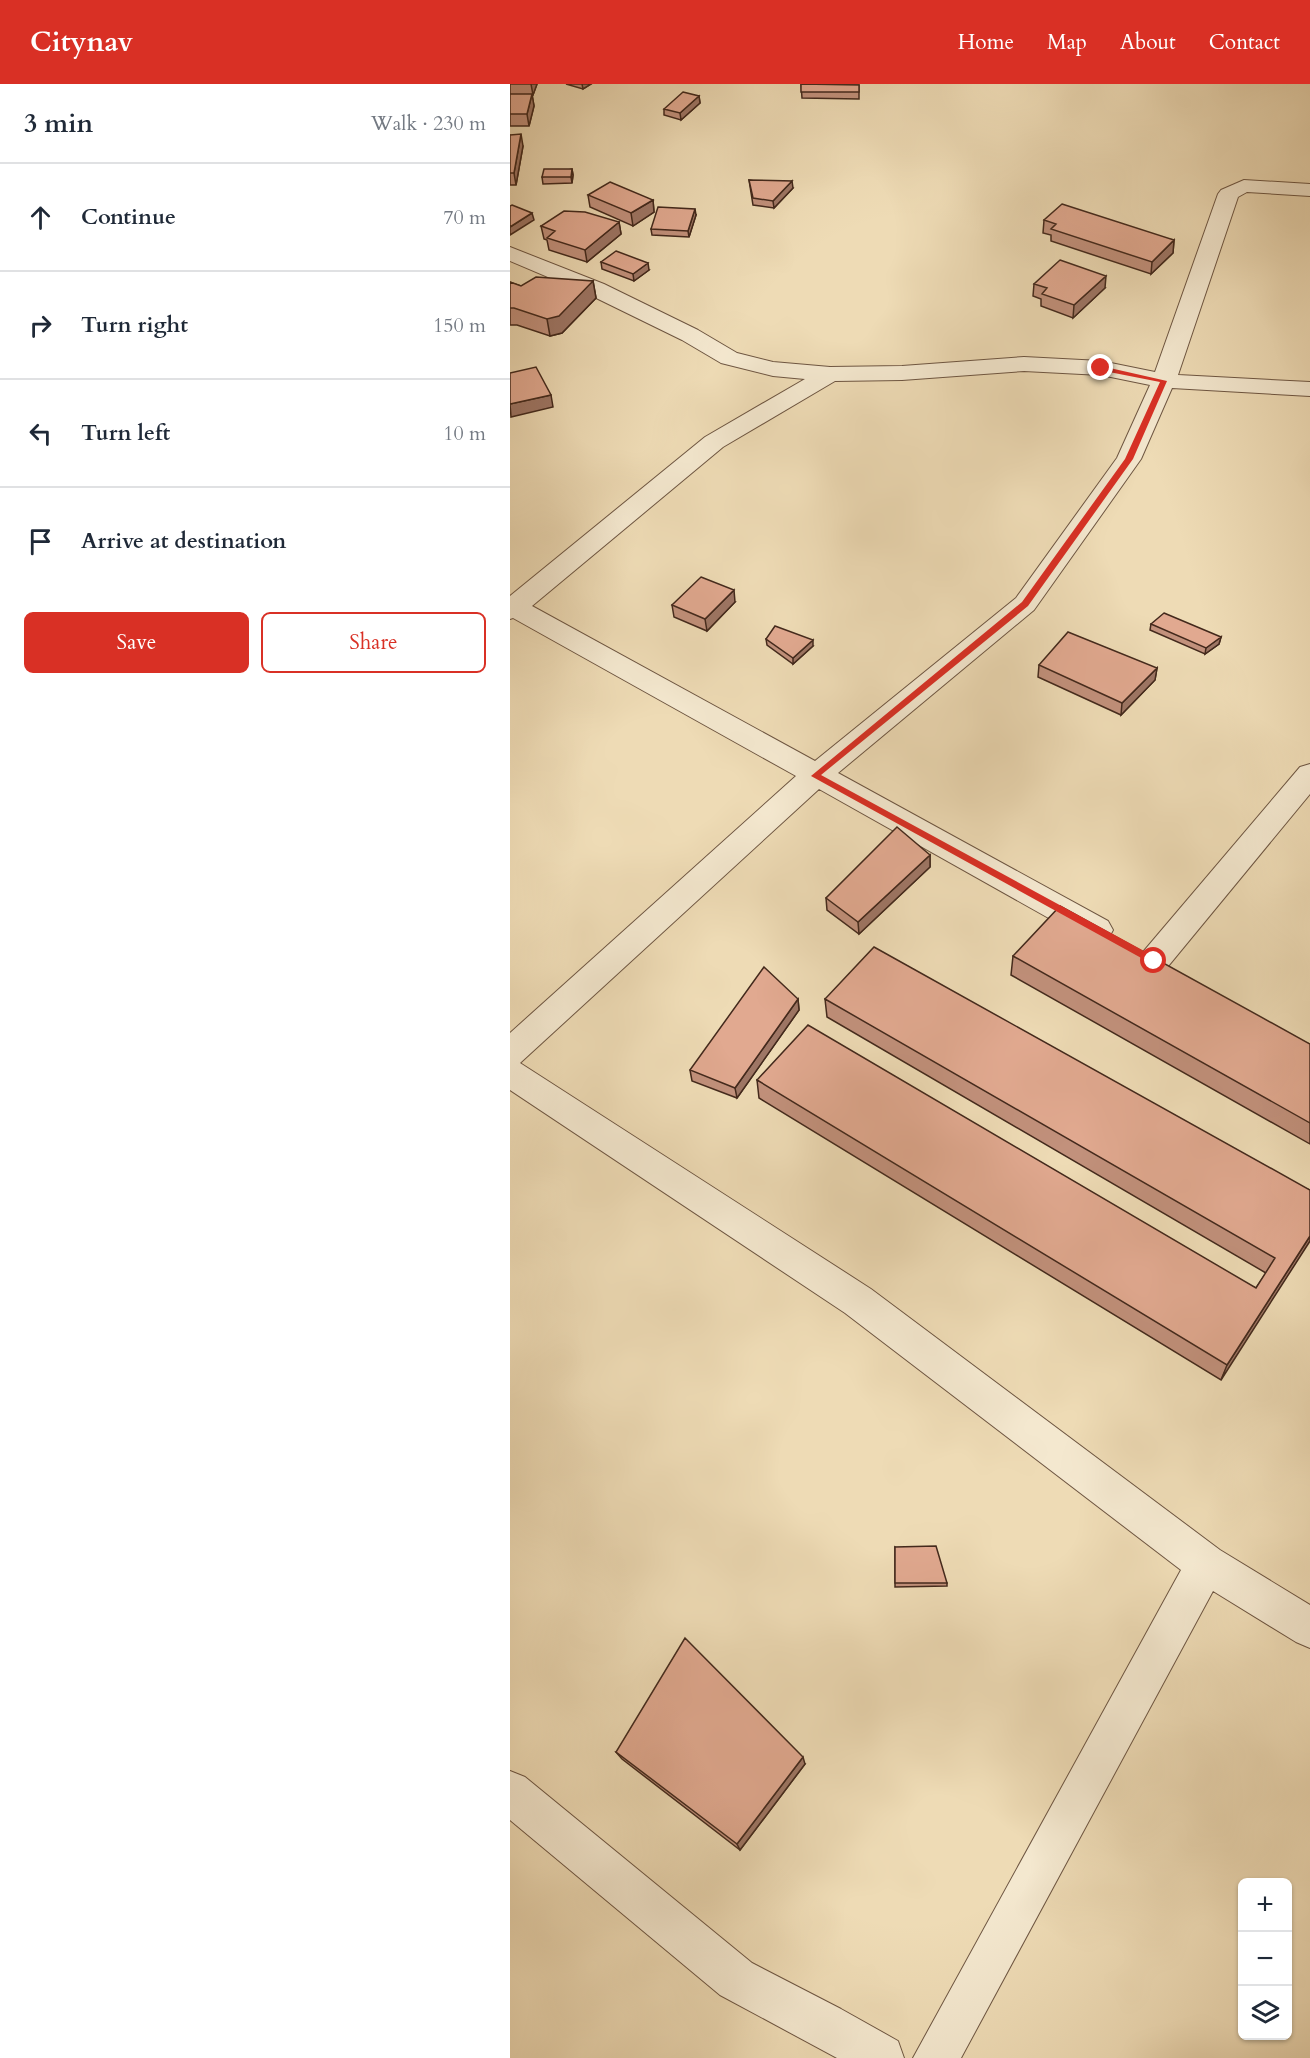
<!DOCTYPE html>
<meta charset="utf-8">
<style>
:root{--surface:#fff;--page:#f2f2f3;--text:#1f2937;--muted:#747a83;--line:#e0e1e3;--accent:#d93025}
body{margin:0;font-family:Cardo,serif;background:var(--page);color:var(--text)}
.controls{position:absolute;right:18px;bottom:18px;display:grid;overflow:hidden;border-radius:9px;box-shadow:0 2px 4px #0004}
.controls button{width:54px;height:54px;display:grid;place-items:center;padding:0;border:0;border-bottom:2px solid var(--line);background:var(--surface);color:var(--text);font:30px sans-serif}
.stop{position:absolute;width:18px;height:18px;margin:-14px;border:4px solid #d93025;border-radius:50%;background:#fff}
.stop.end{background:#d93025;border-color:#fff;box-shadow:0 2px 6px #0008}
.list{margin:0;padding:0;list-style:none}
h2{display:flex;justify-content:space-between;align-items:center;height:78px;margin:0;padding:0 24px;font-size:26px}
h2 small{font-size:20px;font-weight:400;color:var(--muted)}
.list li{display:grid;grid-template-columns:39px 1fr auto;gap:18px;align-items:center;box-sizing:border-box;height:108px;padding:0 24px;border-top:2px solid var(--line)}
.list b{display:block;font-size:22px;white-space:nowrap}
.list em{font-size:20px;font-style:normal;color:var(--muted)}
.actions{display:flex;gap:12px;padding:18px 24px}
.actions a{flex:1;padding:14px 0;border:2px solid var(--accent);border-radius:9px;text-align:center;font-size:21px;color:var(--accent)}
.actions .main{background:var(--accent);color:#fff}
.icon{flex:none;width:33px;height:33px;fill:none;stroke:currentColor;stroke-width:2;stroke-linecap:round;stroke-linejoin:round}
.map{position:relative;flex:none;width:800px;height:1974px;overflow:hidden}
header{display:flex;align-items:center;gap:36px;box-sizing:border-box;height:84px;padding:0 30px;background:var(--accent);color:#fff}
header strong{font-size:28px}
nav{display:flex;gap:33px;margin-inline-start:auto;font-size:21px}
main{display:flex}
aside{flex:1;background:var(--surface)}
.map>svg:first-child{display:block}
.lines{fill:none;stroke-linecap:round;stroke-linejoin:round}
.street-casing{stroke:#6e5642;stroke-width:2}
.street{fill:#f4e8cf;fill-rule:evenodd}
.wall{fill:#c2917c;stroke:#43291c;stroke-width:1.5}
.shaded-wall{fill:#9e7665;stroke:#43291c;stroke-width:1.5}
.building{fill:#e1a990;stroke:#43291c;stroke-width:1.5}
.route{fill:#d93025}
</style>
<header>
<strong>Citynav</strong>
<nav><a>Home</a><a>Map</a><a>About</a><a>Contact</a></nav>
</header>
<main>
<aside>
<h2>3 min<small>Walk · 230 m</small></h2>
<ul class="list">
<li><svg class="icon" aria-label="ahead" viewBox="0 0 24 24"><path d="M12 20V5M6 11l6-6 6 6"/></svg><div><b>Continue</b></div><em>70 m</em></li>
<li><svg class="icon" aria-label="right" viewBox="0 0 24 24"><path d="M7 20v-9h11M14 6l5 5-5 5"/></svg><div><b>Turn right</b></div><em>150 m</em></li>
<li><svg class="icon" aria-label="left" viewBox="0 0 24 24"><path d="M17 20v-9H6M10 6l-5 5 5 5"/></svg><div><b>Turn left</b></div><em>10 m</em></li>
<li><svg class="icon" aria-label="arrive" viewBox="0 0 24 24"><path d="M6 21V4h12l-3 4 3 4H6"/></svg><div><b>Arrive at destination</b></div></li>
</ul>
<div class="actions"><a class="main">Save</a><a>Share</a></div>
</aside>
<div class="map">
<svg width="800" height="1974" viewBox="0 0 800 1974">
<rect width="100%" height="100%" fill="#eedbb5"/>
<filter id="stains"><feTurbulence type="fractalNoise" baseFrequency=".00333" numOctaves="4"/><feColorMatrix values="0 0 0 0 .2 0 0 0 0 .09 0 0 0 0 .02 0 0 0 .5 -.17"/></filter>
<radialGradient id="worn" r=".72"><stop offset=".6" stop-color="#630" stop-opacity="0"/><stop offset="1" stop-color="#630" stop-opacity=".3"/></radialGradient>
<g class="lines">
<defs>
<path id="street" d="M734 96 800 100V112L737 108 728 113 668 291 800 298V312L662 304 631 375 524 526 328 689 598 837 603 846 598 855 587 858 576 855 309 705 10 979 361 1205 710 1466 800 1521V1564L786 1558 703 1507 451 1974H403L671 1486 335 1229 0 1006V949L286 692 3 534 0 535V512L195 353 295 295 263 292 211 279 172 256 78 210 0 177V163L94 200 188 246 227 269 263 278 320 283 392 282 514 273 591 277 645 288 708 110 711 106ZM514 287 591 291 640 301 607 374 506 514 305 677 22 522 213 363 325 297 392 296Z
M800 680V710L655 886 644 889 633 886 628 877 633 868 790 683Z
M0 1687 15 1693 242 1879 331 1925 388 1957 394 1974H327L210 1911 0 1736Z"/>
</defs>
<use href="#street" class="street-casing"/>
<use href="#street" class="street"/>
</g>
<path class="wall" d="M0 0H27L23 11H22L24 22 19 42H0Z
M56 0H81L73 5Z
M291 0 349 1V15L292 14Z
M189 12 190 19 171 36 154 31V25Z
M0 51 13 62 6 101H0Z
M62 85 63 91 62 99 33 100 32 93Z
M239 96 283 104 264 124 243 121Z
M78 111 143 116 144 128 123 142 80 123Z
M186 131 179 153 142 151 141 145Z
M534 136 664 156 663 169 641 190 541 157V151L533 149Z
M109 138 111 150 77 178 39 166 37 156 34 155 31 142Z
M91 178 139 186 124 197 92 185Z
M83 197 86 214 52 249 40 252 7 241H0V198L11 202Z
M524 200 595 204 563 234 531 222V215L523 212Z
M225 518 197 547 164 533 162 521Z
M641 540 711 553 709 560 695 570 640 546Z
M256 555 303 562 283 580 257 561Z
M529 581 647 584 645 596 611 631 528 593Z
M420 771V783L349 850 317 826 316 814Z
M503 872 800 960V1060L501 891Z
M288 915 289 926 227 1014 182 997 180 986Z
M315 915 800 1106 711 1296 249 1014 247 996 746 1204 756 1189 317 933Z
M385 1463 437 1499V1502L385 1503Z
M106 1668 295 1680 230 1766 112 1675Z"/>
<path class="shaded-wall" d="M21 0H27L23 11Z
M72 0H81L73 5Z
M22 10 24 22 19 42 17 30Z
M189 12 190 19 171 36 170 29Z
M11 50 13 62 6 101 4 89Z
M62 85 63 91 62 99 61 93Z
M282 97 283 104 264 124 263 117Z
M143 116 144 128 123 142 121 129Z
M185 125 186 131 179 153 178 147Z
M22 129 24 136 0 151V143Z
M109 138 111 150 77 178 75 166Z
M664 156 663 169 641 190 642 178Z
M138 179 139 186 124 197 123 190Z
M596 192 595 204 563 234 564 221Z
M83 197 86 214 52 249 40 252 37 235Z
M41 311 43 323 1 333 0 320Z
M224 506 225 518 197 547 195 535Z
M711 553 709 560 695 570 696 564Z
M303 556V562L283 580V574Z
M647 584 645 596 611 631 612 619Z
M420 771V783L349 850 348 838Z
M288 915 289 926 227 1014 225 1004Z
M800 1152V1157L711 1296 717 1281Z
M293 1673 295 1680 230 1766 227 1760Z"/>
<path class="building" d="M291 0 349 1V8H291Z
M173 8 189 12 170 29 154 25Z
M0 10H22L17 30H0Z
M11 50 4 89H0V51Z
M34 85H62L61 93H32Z
M239 96 282 97 263 117 243 114Z
M100 98 143 116 121 129 78 111Z
M552 120 664 156 642 178 541 145 546 140 534 136Z
M2 121 22 129 0 143V122Z
M148 123 185 125 178 147 141 145Z
M54 127 75 128 109 138 75 166 37 154 45 147 31 142Z
M106 167 138 179 123 190 91 178Z
M550 176 596 192 564 221 532 210 537 204 524 200Z
M26 193 83 197 49 232 37 235 4 224H0V198L11 202Z
M26 283 41 311 0 320V289Z
M191 493 224 506 195 535 162 521Z
M654 529 711 553 696 564 641 540Z
M265 542 303 556 283 574 256 555Z
M558 548 647 584 612 619 529 581Z
M387 743 420 771 348 838 316 814Z
M550 822 800 960V1039L503 872Z
M364 863 800 1106V1152L717 1281 247 996 298 941 746 1204 765 1174 315 915Z
M254 883 288 915 225 1004 180 986Z
M426 1462 437 1499H385V1463Z
M175 1554 293 1673 227 1760 106 1668Z"/>
<path class="route" d="M591 282 657 297 623 375 518 522 311 691 647 874V879L644 881 301 692 512 518 615 375 650 298 589 286Z"/>
<rect width="100%" height="100%" filter="url(#stains)"/>
<rect width="100%" height="100%" fill="url(#worn)"/>
</svg>
<div class="controls">
<button>+</button>
<button>−</button>
<button><svg class="icon" aria-label="layers" viewBox="0 0 24 24"><path d="M12 4l9 5-9 5-9-5zM3 14l9 5 9-5"/></svg></button>
</div>
<div class="stop" style="left:644px;top:877px"></div>
<div class="stop end" style="left:591px;top:284px"></div>
</div>
</main>
